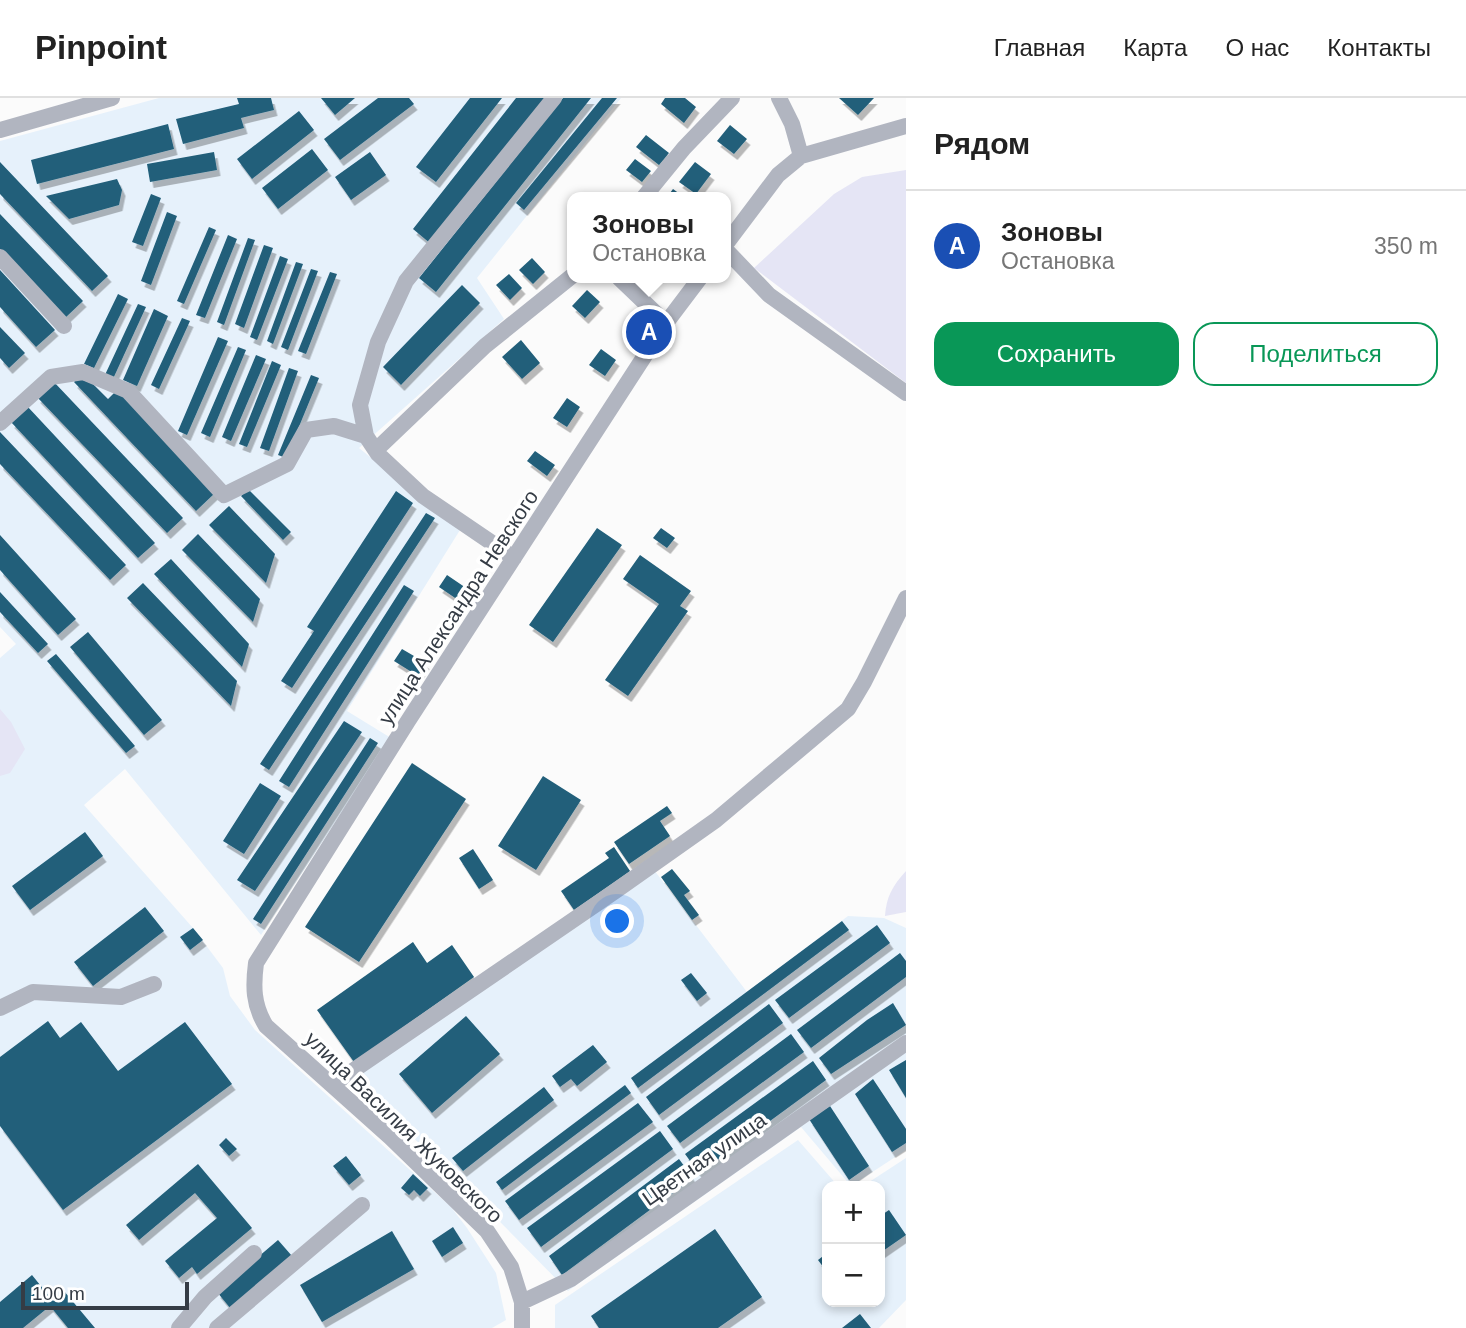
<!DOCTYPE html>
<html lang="ru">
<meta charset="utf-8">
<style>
:root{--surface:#fff;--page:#f6f6f6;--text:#222;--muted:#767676;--line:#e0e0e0;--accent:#099757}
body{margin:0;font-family:Arial,sans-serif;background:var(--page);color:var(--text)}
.controls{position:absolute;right:21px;bottom:21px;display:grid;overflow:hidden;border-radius:14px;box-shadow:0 4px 10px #0003}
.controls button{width:63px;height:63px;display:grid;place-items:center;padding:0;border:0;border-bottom:2px solid var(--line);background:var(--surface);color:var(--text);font:35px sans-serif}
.scale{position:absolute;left:21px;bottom:18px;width:168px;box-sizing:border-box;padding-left:7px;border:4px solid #353c45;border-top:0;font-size:19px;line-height:24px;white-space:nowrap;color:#353c45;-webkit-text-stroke:5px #fff;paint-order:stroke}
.you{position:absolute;left:618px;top:824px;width:24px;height:24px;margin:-18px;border:5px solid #fff;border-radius:50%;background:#1a73e8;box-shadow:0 0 0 10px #1a73e833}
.badge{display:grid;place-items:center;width:46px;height:46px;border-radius:50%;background:var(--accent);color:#fff;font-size:23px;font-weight:700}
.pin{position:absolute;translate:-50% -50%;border:4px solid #fff;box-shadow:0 2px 7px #0006}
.popup{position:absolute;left:567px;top:94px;width:164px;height:91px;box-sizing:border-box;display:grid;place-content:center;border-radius:14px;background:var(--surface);filter:drop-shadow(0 2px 5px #0005);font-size:23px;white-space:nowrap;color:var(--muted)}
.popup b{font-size:26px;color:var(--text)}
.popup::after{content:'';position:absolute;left:50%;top:100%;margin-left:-14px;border:14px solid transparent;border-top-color:var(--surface)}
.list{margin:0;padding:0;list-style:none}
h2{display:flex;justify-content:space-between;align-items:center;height:91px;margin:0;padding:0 28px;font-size:30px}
h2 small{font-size:23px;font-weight:400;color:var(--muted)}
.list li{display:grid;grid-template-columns:46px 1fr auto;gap:21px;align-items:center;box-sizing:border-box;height:112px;padding:0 28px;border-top:2px solid var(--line)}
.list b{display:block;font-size:26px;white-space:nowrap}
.list p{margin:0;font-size:23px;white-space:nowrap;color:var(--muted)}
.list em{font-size:23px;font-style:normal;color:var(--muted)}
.actions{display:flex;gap:14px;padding:21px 28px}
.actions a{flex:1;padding:16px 0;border:2px solid var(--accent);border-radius:21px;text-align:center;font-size:24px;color:var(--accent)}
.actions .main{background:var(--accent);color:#fff}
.map{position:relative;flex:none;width:906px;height:1230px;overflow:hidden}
header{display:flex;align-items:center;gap:42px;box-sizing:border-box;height:98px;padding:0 35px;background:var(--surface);border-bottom:2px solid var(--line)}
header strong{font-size:33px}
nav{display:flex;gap:38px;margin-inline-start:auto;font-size:24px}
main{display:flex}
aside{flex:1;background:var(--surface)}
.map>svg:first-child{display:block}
.built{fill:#e6f1fb}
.green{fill:#e5e5f5}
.building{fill:#215f7a;filter:url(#shadow)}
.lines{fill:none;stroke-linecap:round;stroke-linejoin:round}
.minor{stroke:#b1b5c0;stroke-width:16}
.labels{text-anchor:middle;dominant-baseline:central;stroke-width:7;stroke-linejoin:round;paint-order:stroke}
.street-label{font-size:21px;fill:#353c45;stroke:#fff}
</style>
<header>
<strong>Pinpoint</strong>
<nav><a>Главная</a><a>Карта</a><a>О нас</a><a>Контакты</a></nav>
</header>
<main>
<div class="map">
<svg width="906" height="1230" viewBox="0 0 906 1230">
<defs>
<filter id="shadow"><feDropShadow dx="3.5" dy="6" stdDeviation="0" flood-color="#0004"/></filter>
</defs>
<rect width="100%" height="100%" fill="#fbfbfb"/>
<path class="built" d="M159 0H621L477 180 504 221 359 350 460 432 347 613 391 640 261 837 125 671 84 707 193 830 223 870 230 898 255 932 451 1109 467 1130 496 1175 506 1222 492 1230H0V560L16 546 0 529V43Z
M654 772 747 894 848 818 884 820 906 830V1052L851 1088 801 1029 568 1193 450 1073 348 981Z
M798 1042 838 1088H827V1204H880V1088H863L906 1060V1202L879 1230H555V1207Z"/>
<path class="green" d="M906 72V285L754 170 834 96 862 79Z
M0 611 11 624 25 651 10 675 0 678Z
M906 773V814L885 818C886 799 893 787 906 773Z"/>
<path class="building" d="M237 0H271L274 12 241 20 244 30 183 46 176 21 239 6Z
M321 0H355L335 17Z
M378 0H409L414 6 340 62 324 41Z
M470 0H502L436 84 416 69Z
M516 0H546L431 146 413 131Z
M563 0H591L436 194 419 180Z
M602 0H617L524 112 516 105Z
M665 0H685L696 9 684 25 661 6Z
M839 0H874L858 17Z
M299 13 314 32 252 81 237 61Z
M168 26 174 51 37 86 31 62Z
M730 27 747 41 734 56 717 43Z
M646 37 669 55 659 67 636 49Z
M312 51 328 72 278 111 262 90Z
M214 54 217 72 150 84 147 66Z
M370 54 386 77 351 102 335 79Z
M635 61 651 73 642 84 626 72Z
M0 64 108 178 92 193 0 96Z
M695 64 711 76 696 96 679 84Z
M117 81 122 92 119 107 69 121 46 98Z
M673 91 684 99H667Z
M151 96 161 100 143 148 132 144Z
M167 114 177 118 151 187 141 183Z
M0 116 83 203 65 220 0 151Z
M209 129 216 132 184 206 177 203Z
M228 137 237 141 205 220 196 217Z
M248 140 255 142 224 227 217 224Z
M264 147 273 150 244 230 235 226Z
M280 158 288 161 257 242 250 239Z
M532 160 545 174 533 186 519 172Z
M296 164 303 166 273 246 267 243Z
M311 171 318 173 288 252 281 249Z
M0 172 55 232 36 249 0 209Z
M330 174 337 176 306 256 298 253Z
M509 176 522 190 510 202 496 187Z
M462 187 480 205 401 287 383 269Z
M587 192 600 204 585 220 572 208Z
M118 196 128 201 94 270 84 266Z
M138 206 146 209 112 283 104 279Z
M154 211 168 218 137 288 123 282Z
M182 220 190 223 159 291 151 287Z
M0 229 25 255 9 270 0 260Z
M218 239 228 243 187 337 178 333Z
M521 242 540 265 522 281 502 259Z
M238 249 246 252 210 339 201 335Z
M601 251 616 262 605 278 589 267Z
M256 257 266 261 231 343 222 339Z
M272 263 281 267 247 349 239 346Z
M289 270 298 273 269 353 260 350Z
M311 277 319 280 286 360 278 357Z
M78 280 93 286 108 301 117 292 215 395 196 413 74 284Z
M53 283 183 420 167 435 37 299Z
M567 300 580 309 567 329 553 320Z
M27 308 155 445 138 460 11 324Z
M0 334 126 467 110 482 0 366Z
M535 353 555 367 547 378 527 363Z
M248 391 291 434 283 442 241 398Z
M396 393 413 405 292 590 281 583 314 533 307 529Z
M229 408 275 456 266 485 209 427Z
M426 415 435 420 269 672 260 666Z
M597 430 622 447 553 544 529 527Z
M661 430 675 440 667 450 653 440Z
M198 436 260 501 253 524 182 452Z
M0 437 76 521 58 537 0 472Z
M640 457 691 493 680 508 688 513 628 598 605 582 659 506 623 481Z
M171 461 249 546 242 569 154 476Z
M447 477 472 494 464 506 439 489Z
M143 485 237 583 231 608 127 500Z
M404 487 414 493 289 689 279 683Z
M0 494 48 546 38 555 0 514Z
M88 534 162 622 144 637 70 549Z
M402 551 426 565 418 578 394 563Z
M56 556 135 648 126 655 47 563Z
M344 623 362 634 255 793 237 782Z
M370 640 378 645 261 826 253 821Z
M412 665 466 701 359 864 305 829Z
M543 678 581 702 536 772 498 748Z
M260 685 281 698 244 756 223 743Z
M667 708 672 715 660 723 670 738 629 766 614 744Z
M85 734 103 758 30 812 12 788Z
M614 749 630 773 574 812 561 793 609 760 605 755Z
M473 751 493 782 479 791 459 760Z
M672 771 690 793 684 797 699 817 692 822 661 779Z
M145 809 164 833 93 888 74 864Z
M842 823 849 832 638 990 631 980Z
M877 827 890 845 789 920 775 902Z
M193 830 203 842 190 852 180 839Z
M413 844 427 865 452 847 474 879 354 964 317 912Z
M900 855 906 863V879L811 950 797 932Z
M691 875 707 895 697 903 681 882Z
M893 905 906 927 831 976 819 960 867 922Z
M769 906 783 925 659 1017 646 999Z
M466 918 500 956 432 1015 399 976Z
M48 923 60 940 81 924 118 973 185 924 232 986 63 1112 0 1028V959Z
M791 936 804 954 680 1045 667 1028Z
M593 947 607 964 577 988 571 981 560 989 552 978Z
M906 962V1000L889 972Z
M813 963 826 982 699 1075 685 1056Z
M873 981 906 1031V1045L892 1054 855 996Z
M625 987 631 995 502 1092 496 1084Z
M544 989 554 1002 463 1073 452 1060Z
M638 1005 653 1024 519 1122 505 1103Z
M830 1008 869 1068 849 1082 809 1021Z
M660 1033 673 1051 541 1149 527 1130Z
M226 1040 237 1051 229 1058 219 1047Z
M427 1041 434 1046 428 1053 421 1047Z
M346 1058 361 1077 349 1087 333 1068Z
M679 1061 693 1080 562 1177 549 1158Z
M198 1066 252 1130 197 1176 192 1169 179 1180 165 1163 217 1120 195 1095 139 1142 126 1127Z
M413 1076 428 1090 420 1098 414 1092 409 1097 401 1090Z
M889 1112 906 1137 880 1155V1118Z
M453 1129 463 1145 442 1159 432 1143Z
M715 1131 762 1199 718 1230H599L591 1218Z
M392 1133 414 1171 322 1224 300 1187Z
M278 1142 292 1158 231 1211 217 1194Z
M827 1155V1174L818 1162Z
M32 1177 53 1203 64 1193 95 1230H68L50 1208 23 1230H0V1204Z
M860 1216 871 1230H842Z"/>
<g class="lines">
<path class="minor" d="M779 0 792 26 801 58
M0 32 112 0
M644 99 684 50 732 0
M726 146 778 77 801 58 906 28
M726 152 769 197 906 295
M0 159 64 228
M619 180 666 225
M0 325 51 279 83 274 128 293 224 397 287 366 306 332 334 328 366 338
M376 352 485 248 572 178
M514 460 423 398 378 356 366 338 360 307 378 244 406 183 554 0
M0 910 33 894 121 899 154 886
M332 987 617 792 716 722 848 611 864 584 906 500
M522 1204 571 1181 906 945
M179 1230 205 1199 254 1155
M217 1230 362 1107
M522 1230V1204L511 1169 487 1133 390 1039 266 928C253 907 253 888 256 865L408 623 666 225 700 180"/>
</g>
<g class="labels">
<g class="street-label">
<text transform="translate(458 509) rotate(-57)">улица Александра Невского</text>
<text transform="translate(404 1029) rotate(44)">улица Василия Жуковского</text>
<text transform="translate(704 1061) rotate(-35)">Цветная улица</text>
</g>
</g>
</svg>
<div class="controls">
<button>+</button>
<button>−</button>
</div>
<div class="scale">100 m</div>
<div class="you"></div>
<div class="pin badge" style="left:649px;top:234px;background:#1a4fb4">A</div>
<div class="popup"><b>Зоновы</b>Остановка</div>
</div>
<aside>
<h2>Рядом<small></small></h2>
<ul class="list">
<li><span class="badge" style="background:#1a4fb4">A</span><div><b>Зоновы</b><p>Остановка</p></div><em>350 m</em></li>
</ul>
<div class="actions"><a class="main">Сохранить</a><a>Поделиться</a></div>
</aside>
</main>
